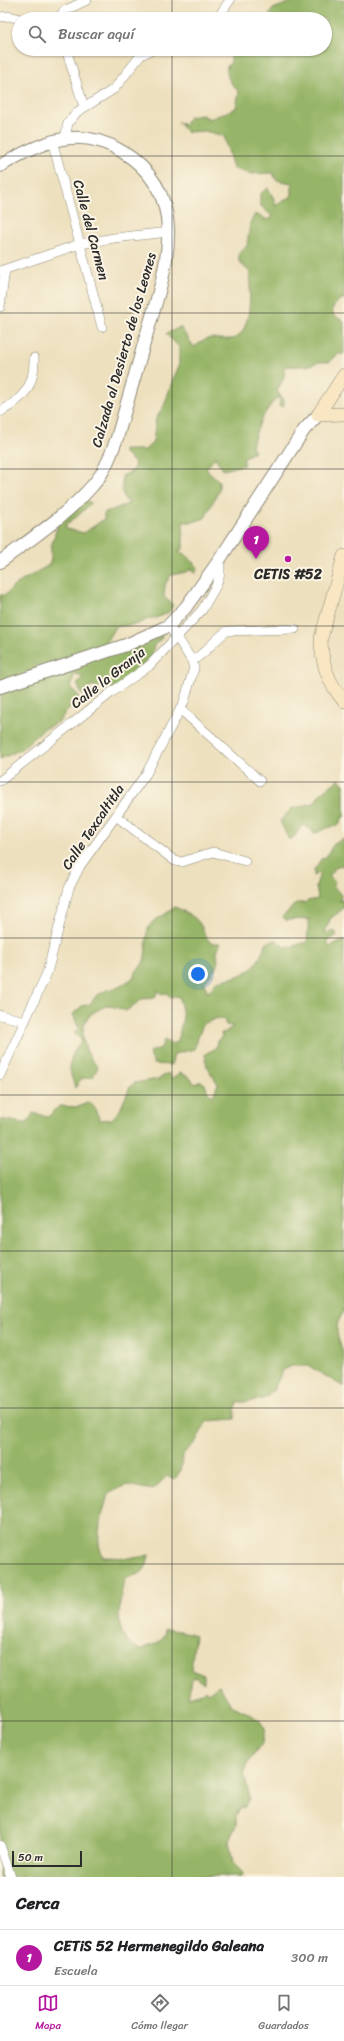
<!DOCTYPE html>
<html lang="es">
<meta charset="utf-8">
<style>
:root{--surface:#fff;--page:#f2f2f2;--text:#202124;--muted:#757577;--line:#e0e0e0;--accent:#b5179e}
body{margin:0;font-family:Sriracha,sans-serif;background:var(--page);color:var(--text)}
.scale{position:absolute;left:12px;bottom:10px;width:70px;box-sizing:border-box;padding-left:4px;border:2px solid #2b2b2b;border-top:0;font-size:11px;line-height:14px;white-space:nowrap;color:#2b2b2b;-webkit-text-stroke:3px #fcf5e5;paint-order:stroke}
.you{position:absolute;left:198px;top:974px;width:14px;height:14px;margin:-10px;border:3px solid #fff;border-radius:50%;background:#1a73e8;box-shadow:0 0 0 6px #1a73e833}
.badge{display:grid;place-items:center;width:26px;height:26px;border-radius:50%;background:var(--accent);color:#fff;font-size:13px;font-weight:700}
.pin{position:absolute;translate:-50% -33px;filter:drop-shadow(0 1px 2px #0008)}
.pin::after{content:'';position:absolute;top:21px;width:14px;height:12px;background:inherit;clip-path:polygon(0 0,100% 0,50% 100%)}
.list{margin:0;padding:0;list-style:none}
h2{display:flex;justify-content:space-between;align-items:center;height:52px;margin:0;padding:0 16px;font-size:17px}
h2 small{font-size:13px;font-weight:400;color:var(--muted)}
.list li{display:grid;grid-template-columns:26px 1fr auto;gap:12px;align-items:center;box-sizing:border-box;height:56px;padding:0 16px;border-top:1px solid var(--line)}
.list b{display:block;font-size:15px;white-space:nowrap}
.list p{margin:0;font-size:13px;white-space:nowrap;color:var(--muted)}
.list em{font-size:13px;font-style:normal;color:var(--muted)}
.icon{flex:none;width:22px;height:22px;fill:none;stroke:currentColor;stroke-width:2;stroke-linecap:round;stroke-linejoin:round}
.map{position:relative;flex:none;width:344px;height:1877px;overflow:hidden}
.search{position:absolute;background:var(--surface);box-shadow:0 1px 3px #0004;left:12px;right:12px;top:12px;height:44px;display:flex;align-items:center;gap:10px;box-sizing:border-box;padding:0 14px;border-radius:22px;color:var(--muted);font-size:15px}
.sheet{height:108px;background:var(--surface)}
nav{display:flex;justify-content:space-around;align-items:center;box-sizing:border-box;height:56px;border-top:1px solid var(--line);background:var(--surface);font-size:11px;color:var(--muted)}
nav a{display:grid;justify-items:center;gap:2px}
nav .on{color:var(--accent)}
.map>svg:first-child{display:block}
.forest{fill:#97b568;stroke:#61704a}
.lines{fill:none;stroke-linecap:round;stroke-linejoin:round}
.minor-casing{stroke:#8c8674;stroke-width:10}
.tertiary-casing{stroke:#8c8674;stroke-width:14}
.secondary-casing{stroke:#8c8674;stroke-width:14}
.minor{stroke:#fff;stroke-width:9}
.tertiary{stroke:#fff;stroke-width:12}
.secondary{stroke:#f9e7c3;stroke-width:13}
.grid{fill:none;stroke:#2b2b2b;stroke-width:1;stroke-opacity:0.55}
.poi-dot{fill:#b5179e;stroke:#fcf5e5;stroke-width:1.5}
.labels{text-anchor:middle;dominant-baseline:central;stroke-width:4;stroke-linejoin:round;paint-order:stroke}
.street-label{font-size:14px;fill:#2b2b2b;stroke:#fcf5e5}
.poi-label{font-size:14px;font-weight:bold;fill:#2b2b2b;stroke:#fcf5e5}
</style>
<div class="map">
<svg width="344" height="1877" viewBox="0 0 344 1877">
<rect width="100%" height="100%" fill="#fcf5e5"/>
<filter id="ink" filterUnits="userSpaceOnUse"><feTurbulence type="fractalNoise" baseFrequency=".025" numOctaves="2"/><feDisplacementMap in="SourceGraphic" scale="8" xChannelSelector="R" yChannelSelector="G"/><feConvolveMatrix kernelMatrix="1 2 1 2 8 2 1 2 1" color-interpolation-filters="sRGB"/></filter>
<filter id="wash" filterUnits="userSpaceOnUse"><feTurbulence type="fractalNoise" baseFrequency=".012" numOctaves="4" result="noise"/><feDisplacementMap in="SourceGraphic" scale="16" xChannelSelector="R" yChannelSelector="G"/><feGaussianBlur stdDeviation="0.9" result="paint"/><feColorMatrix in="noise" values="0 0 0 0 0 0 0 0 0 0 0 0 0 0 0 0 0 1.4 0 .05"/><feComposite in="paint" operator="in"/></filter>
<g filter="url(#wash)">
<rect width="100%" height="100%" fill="#ede0be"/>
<path class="forest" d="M296 0H344V299H340L332 309 334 316 344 321V354H338L330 362H319L307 366H286L284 368V377L277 391 284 401V406H279L280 398H277C263 412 257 427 252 446L255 452 244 457V465L223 470 215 457 206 469 219 481V490L205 518 193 522H183V549L177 552 183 553 198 567 195 574 192 568 187 572 171 575 165 585 164 597 173 605 169 612 156 618H150L138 624 115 627 106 642 119 654 140 646 160 626 162 638 154 645 152 656 143 664 135 681C127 689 102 690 91 685L87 694H81L77 683 83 677 75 673 70 687 79 696 77 704 66 711 60 721 43 729 20 750 0 759V595H5L15 585 49 565 51 559V547L58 524 84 499 91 503 78 516 66 524V529L84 533 104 519V513L130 503 125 500 122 492V476L133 471 135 463 124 453V450H145L153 442 156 418 164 406 173 379 179 366V347L166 334 180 327 194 347C215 332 209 341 231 339 253 337 250 288 250 272L239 262V253L247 246 250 223 255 214 268 220 273 217 260 205V194L268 188 275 201V206L292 196V183L276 180 273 173 250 174 233 168 224 136 205 131 187 132 178 122 185 125 189 117 202 115 210 119 236 108 239 92C231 83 226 79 227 66L231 62V49H325V19H267L273 9Z
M339 779 344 784V817L341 819 339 825 327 828 314 834 311 829 302 825 295 836 289 840 280 821 291 809 314 803 320 794Z
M344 838V865L335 868 329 876 335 882 333 886 341 895 340 901 344 900V908L330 919 325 933 335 931 337 936 329 939 327 944 331 947 334 944 344 941V1312C331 1328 339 1339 344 1356 344 1365 344 1378 344 1387L309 1366H292L283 1370 273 1391 266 1398 247 1402H238L235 1408V1419L207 1421 195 1443 183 1454C183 1463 180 1474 174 1480L167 1476 153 1490 126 1485 108 1494C103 1514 93 1537 103 1557 119 1557 134 1560 149 1555 145 1575 142 1572 125 1579 120 1593 116 1622 123 1635 127 1642 134 1646 140 1650 150 1645 166 1643 166 1629 176 1631 186 1631 195 1635L191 1670 204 1675V1683L195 1677 192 1680 188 1697 202 1693 205 1690 208 1693 219 1685 231 1705 250 1714 260 1721 265 1729 262 1743 249 1760 244 1774 250 1798 246 1806 239 1810 236 1817V1825L229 1841 233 1863 243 1873 242 1876 0 1877V1120C10 1119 19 1124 28 1123L33 1113 48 1117 59 1106 78 1107 89 1102 94 1107 100 1120 112 1119 120 1110 130 1087 134 1083 159 1079 168 1073 172 1078 180 1073 189 1077 195 1084 201 1081 205 1084 208 1093 213 1096 218 1084 207 1067 205 1054 216 1048 217 1041 222 1037 221 1033H224L233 1026 226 1025 224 1020 218 1018 203 1024 194 1049 174 1054 171 1065 154 1064 149 1052 161 1048 164 1040 172 1044 178 1041 183 1017 179 996 171 998 167 993 161 994 158 990 155 998 142 999 126 1011C121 1009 114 1006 108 1006 104 1006 100 1009 96 1011 74 1022 83 1054 98 1067L93 1077 81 1079 75 1088C74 1083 72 1079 71 1075 68 1064 73 1049 81 1042V1039L74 1033 79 1029 73 1014 82 1006 90 1004 96 996 107 990 119 987 133 978C136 969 140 969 143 963 149 951 142 929 154 921 161 916 168 913 175 907 183 911 195 916 200 924 204 931 205 937 211 943H220L217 952 218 966 204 983 208 993 217 981C247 975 255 972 266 943L276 940 286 948 307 942 309 919 285 920 282 917 297 903H305L307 901 318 899 316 886 320 873 319 872 314 876V870L321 859 326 857 333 845Z"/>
</g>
<g filter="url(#ink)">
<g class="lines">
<defs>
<path id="minor" d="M0 17 9 16 20 19
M58 19 64 11 87 0
M217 19 230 0
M66 49 84 107
M180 49 191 51 196 49
M65 138 68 123 77 112 114 89 141 55 154 49
M52 140 102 327
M0 271 80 244 114 238 169 232
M0 307 5 270
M0 412C23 399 35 386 34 358
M192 661C206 653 214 640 227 631L295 629
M180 709 260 781
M0 781 112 692 149 666 202 610 216 586 220 574V559
M116 816 175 861 182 862 213 852 245 861
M0 1015 25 1021
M0 1075 47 973 69 888 80 866 146 774 184 702 194 668 192 661 177 637 168 626
M0 1845 11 1877"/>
<path id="tertiary" d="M0 166C40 143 77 124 121 151 193 194 166 269 147 333 137 368 127 403 117 438 111 454 105 472 93 485 67 515 32 538 0 562
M0 687 126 645 168 626 186 607 220 559 304 430 318 415"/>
<path id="secondary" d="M318 415 344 375
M318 415 344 414
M344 556 321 638C321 662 328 683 344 701"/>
</defs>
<use href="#minor" class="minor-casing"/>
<use href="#tertiary" class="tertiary-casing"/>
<use href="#secondary" class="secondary-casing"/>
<use href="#minor" class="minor"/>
<use href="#tertiary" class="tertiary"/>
<use href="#secondary" class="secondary"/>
</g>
</g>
<path class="grid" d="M172 0V19M172 49V1877M0 156H344M0 313H344M0 469H344M0 626H344M0 782H344M0 938H344M0 1095H344M0 1251H344M0 1408H344M0 1564H344M0 1721H344"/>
<circle class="poi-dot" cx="288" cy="559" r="4"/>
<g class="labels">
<g class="street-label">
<text transform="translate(91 230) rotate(75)">Calle del Carmen</text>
<text transform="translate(124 350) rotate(-74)">Calzada al Desierto de los Leones</text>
<text transform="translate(108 678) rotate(-38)">Calle la Granja</text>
<text transform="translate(93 827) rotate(-56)">Calle Texcaltitla</text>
</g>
<g class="poi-label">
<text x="288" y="574">CETIS #52</text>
</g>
</g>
</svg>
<div class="scale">50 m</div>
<div class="you"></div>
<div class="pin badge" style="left:256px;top:559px">1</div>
<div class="search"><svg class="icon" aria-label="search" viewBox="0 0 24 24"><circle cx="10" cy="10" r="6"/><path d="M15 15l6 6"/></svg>Buscar aquí</div>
</div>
<section class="sheet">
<h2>Cerca<small></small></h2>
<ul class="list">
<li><span class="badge">1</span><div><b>CETiS 52 Hermenegildo Galeana</b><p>Escuela</p></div><em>300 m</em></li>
</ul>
</section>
<nav>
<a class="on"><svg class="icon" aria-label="map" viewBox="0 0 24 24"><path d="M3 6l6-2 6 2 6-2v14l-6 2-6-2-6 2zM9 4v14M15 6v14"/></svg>Mapa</a>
<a><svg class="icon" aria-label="directions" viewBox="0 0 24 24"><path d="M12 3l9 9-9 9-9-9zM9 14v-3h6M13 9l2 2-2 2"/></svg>Cómo llegar</a>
<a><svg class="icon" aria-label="saved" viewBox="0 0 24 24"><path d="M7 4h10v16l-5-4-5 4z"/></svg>Guardados</a>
</nav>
